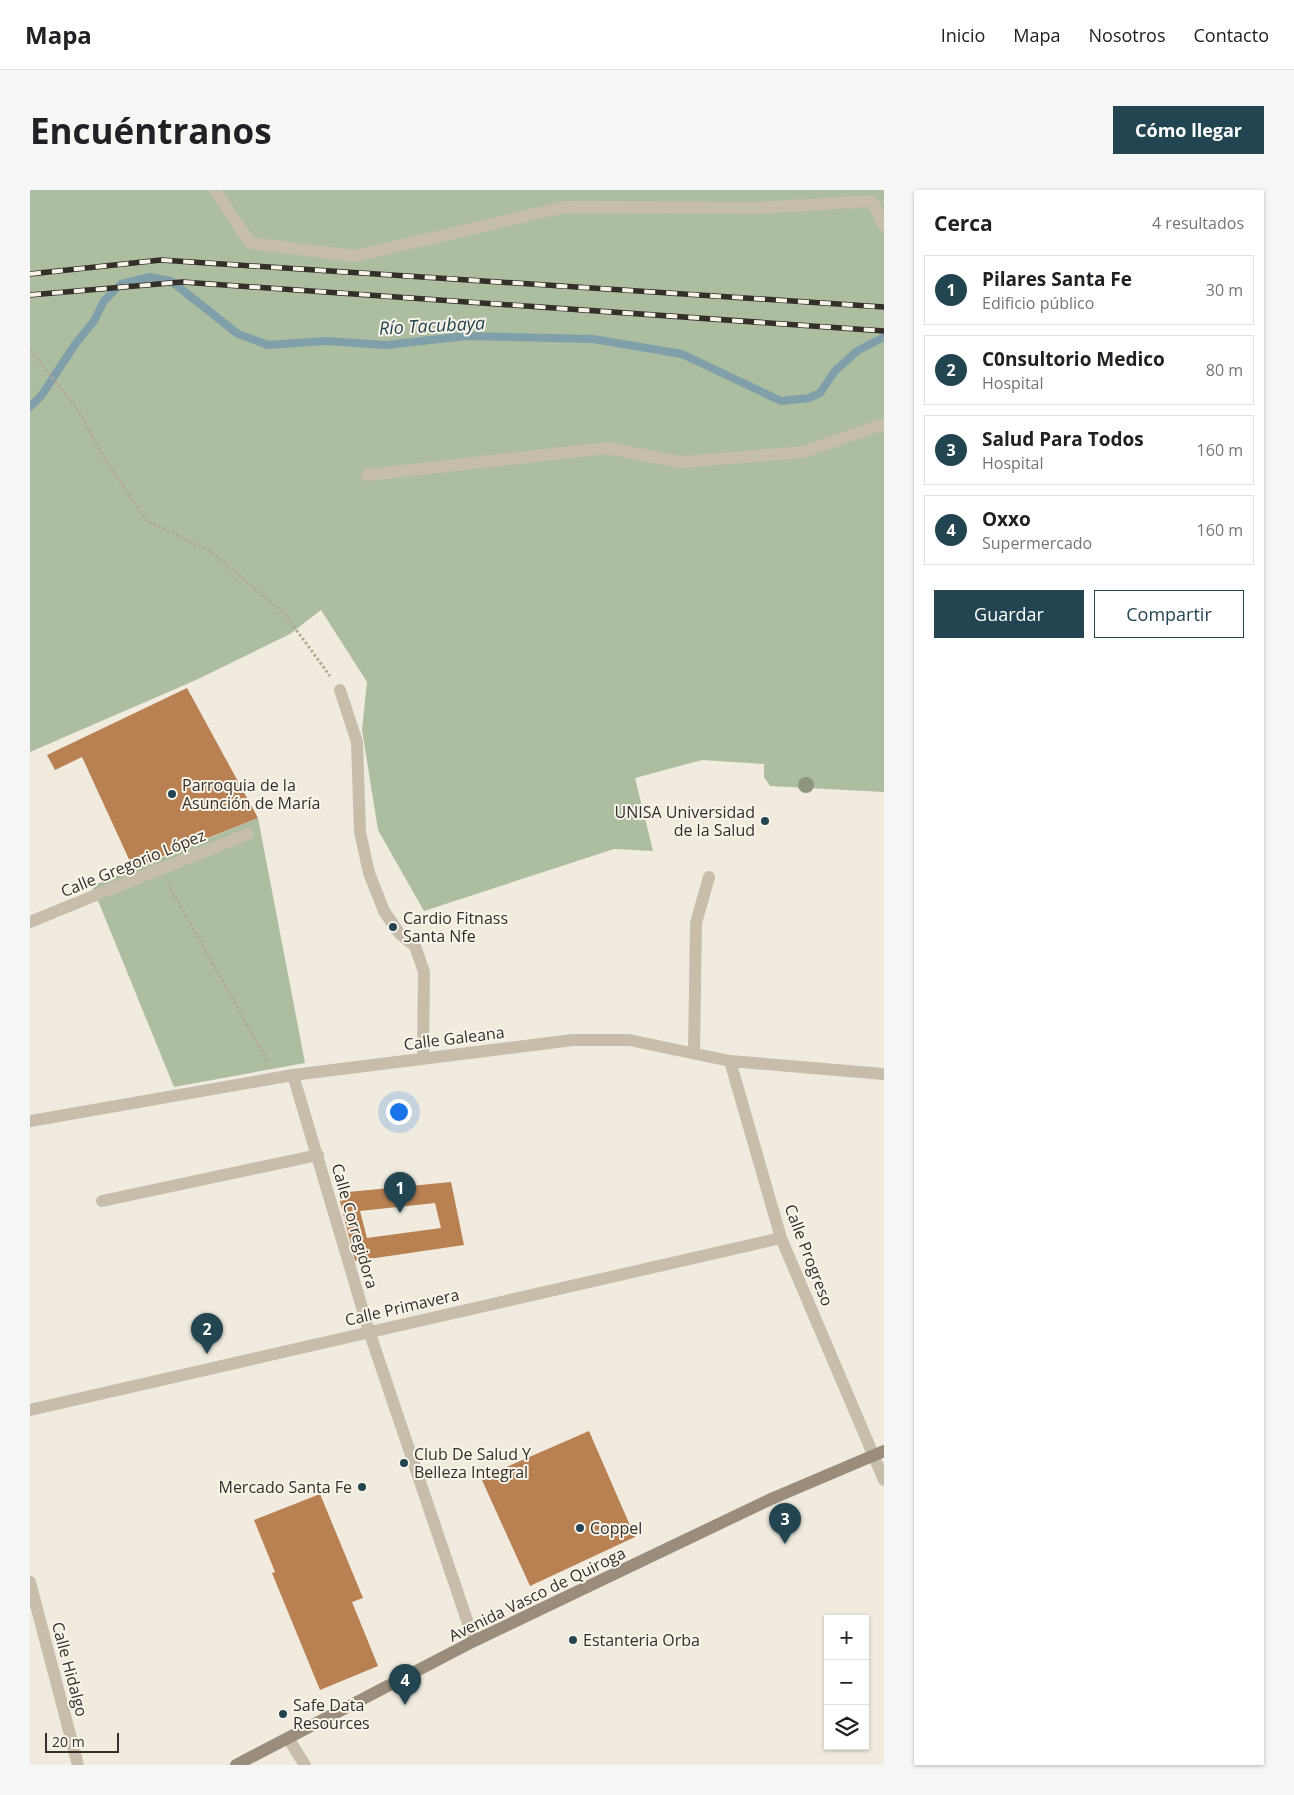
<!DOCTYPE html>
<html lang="es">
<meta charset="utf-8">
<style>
:root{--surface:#fff;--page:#f6f6f6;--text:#202124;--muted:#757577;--line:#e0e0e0;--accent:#234552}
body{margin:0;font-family:"Open Sans",sans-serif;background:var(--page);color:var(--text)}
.controls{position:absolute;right:15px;bottom:15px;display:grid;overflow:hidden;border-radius:0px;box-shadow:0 1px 4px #0004}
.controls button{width:45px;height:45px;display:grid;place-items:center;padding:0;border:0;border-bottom:1px solid var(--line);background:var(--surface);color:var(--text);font:25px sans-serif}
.scale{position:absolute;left:15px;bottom:12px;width:74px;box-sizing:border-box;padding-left:5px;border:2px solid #352f29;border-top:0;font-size:14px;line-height:18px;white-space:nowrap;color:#352f29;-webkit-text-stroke:4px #f8f4ea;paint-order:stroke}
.you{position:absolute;left:368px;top:921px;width:18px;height:18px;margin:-12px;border:4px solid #fff;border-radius:50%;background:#1a73e8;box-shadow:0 0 0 8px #1a73e833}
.badge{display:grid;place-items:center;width:32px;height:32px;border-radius:50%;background:var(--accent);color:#fff;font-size:16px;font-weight:700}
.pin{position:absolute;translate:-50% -41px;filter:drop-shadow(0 1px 2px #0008)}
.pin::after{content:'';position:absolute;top:26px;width:18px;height:15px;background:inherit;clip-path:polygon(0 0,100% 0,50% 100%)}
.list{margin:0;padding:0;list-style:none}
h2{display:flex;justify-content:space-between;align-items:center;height:65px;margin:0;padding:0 20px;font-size:21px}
h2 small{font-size:16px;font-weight:400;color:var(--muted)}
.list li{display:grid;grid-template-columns:32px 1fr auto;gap:15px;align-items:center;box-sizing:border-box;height:70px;margin:0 10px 10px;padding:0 10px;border:1px solid var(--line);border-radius:0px}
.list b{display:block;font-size:19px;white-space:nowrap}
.list p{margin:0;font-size:16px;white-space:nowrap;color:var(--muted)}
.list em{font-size:16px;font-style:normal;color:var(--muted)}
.actions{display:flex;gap:10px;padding:15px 20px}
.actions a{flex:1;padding:11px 0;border:1px solid var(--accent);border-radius:0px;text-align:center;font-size:18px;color:var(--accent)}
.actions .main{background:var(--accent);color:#fff}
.icon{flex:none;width:28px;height:28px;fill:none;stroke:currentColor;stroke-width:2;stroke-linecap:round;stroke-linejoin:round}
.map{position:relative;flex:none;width:854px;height:1575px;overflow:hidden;border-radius:0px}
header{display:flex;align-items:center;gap:30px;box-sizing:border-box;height:70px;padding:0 25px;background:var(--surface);border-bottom:1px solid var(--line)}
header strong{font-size:24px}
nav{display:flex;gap:28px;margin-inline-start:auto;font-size:18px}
.intro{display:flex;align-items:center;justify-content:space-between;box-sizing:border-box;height:120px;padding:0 30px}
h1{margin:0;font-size:35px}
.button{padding:12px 22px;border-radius:0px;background:var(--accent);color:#fff;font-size:18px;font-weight:700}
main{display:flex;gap:30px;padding:0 30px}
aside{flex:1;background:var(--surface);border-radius:0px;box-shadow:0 1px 4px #0004}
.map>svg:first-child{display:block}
.green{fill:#adbd9f}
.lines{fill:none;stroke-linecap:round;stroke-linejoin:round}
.stream{stroke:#7f9faa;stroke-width:8}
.building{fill:#b98152;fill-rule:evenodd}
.path{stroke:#b2a895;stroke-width:3;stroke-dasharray:2.5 2.5;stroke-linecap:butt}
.service{stroke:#c7bdab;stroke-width:12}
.minor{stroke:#c7bdab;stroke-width:12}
.secondary{stroke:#9a8d7c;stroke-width:12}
.rail-casing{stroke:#352f29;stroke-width:5.5}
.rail{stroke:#f8f4ea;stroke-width:4;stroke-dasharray:11;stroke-linecap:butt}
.tree{fill:#8e967e}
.poi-dot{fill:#234552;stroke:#f8f4ea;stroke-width:2}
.labels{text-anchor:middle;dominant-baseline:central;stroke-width:4;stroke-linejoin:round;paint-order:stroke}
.poi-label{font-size:16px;fill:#352f29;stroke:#f8f4ea;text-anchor:start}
.street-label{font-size:16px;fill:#352f29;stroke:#f8f4ea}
.water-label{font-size:18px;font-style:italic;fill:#234552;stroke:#f8f4ea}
</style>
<header>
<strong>Mapa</strong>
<nav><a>Inicio</a><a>Mapa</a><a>Nosotros</a><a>Contacto</a></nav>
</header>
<div class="intro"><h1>Encuéntranos</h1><a class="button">Cómo llegar</a></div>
<main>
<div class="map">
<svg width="854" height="1575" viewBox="0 0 854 1575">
<rect width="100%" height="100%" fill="#f0ebde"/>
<path class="green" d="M0 0H854V602L740 596 734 587V574L672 570 605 588 623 661 584 659 394 721 348 640 332 540 337 492 291 420 260 444 166 490 0 562Z
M228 628 275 873 144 897 62 696Z"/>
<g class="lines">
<path class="stream" d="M0 217 11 206 46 153 64 131 74 111 91 94 120 87 141 91 208 144 238 155 296 151 356 155 436 146 563 149 652 164 751 211 779 208 790 203 805 181 827 161 854 147"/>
</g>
<path class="building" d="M157 498 228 628 103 678 52 567 25 580 17 565Z
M421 992 434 1055 325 1071 308 1003ZM405 1013 411 1038 337 1048 330 1021Z
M559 1241 605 1347 500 1396 451 1288Z
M290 1304 333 1408 322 1412 348 1476 290 1500 242 1383 245 1382 224 1330Z"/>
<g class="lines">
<path class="path" d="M0 160 46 217 78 274 117 331 181 362 254 423 300 486
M138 694 238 872"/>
<path class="service" d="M337 285 577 258 651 272 773 262 854 234
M310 500 327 552 330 642 339 683
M66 705 218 644
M664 863 666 733 679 687
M258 1548 275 1575"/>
<path class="minor" d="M185 0 220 53 325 66 535 17 729 18 842 11 854 36
M339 683 354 721 369 743 385 756 394 782 393 868
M0 732 66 705
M700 871 751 1048 854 1290
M263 885 339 1141 444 1451
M0 931 263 885 543 850H599L700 871 854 884
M72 1011 288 965
M0 1220 751 1048
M0 1392 48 1575"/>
<path class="secondary" d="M206 1575 444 1451 741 1309 854 1261"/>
<defs>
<path id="rail" d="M0 84 131 70 854 117
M0 105 152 92 854 141"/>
</defs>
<use href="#rail" class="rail-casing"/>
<use href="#rail" class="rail"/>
</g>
<circle class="tree" cx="776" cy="595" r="8"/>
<g class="poi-dot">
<circle cx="142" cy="604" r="5"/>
<circle cx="735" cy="631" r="5"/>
<circle cx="363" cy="737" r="5"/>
<circle cx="374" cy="1273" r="5"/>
<circle cx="332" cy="1297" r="5"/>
<circle cx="550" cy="1338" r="5"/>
<circle cx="543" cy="1450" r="5"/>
<circle cx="253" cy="1524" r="5"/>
</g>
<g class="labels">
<g class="poi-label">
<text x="152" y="595">Parroquia de la<tspan x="152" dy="18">Asunción de María</tspan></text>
<text x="725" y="622" text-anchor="end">UNISA Universidad<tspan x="725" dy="18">de la Salud</tspan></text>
<text x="373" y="728">Cardio Fitnass<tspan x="373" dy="18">Santa Nfe</tspan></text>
<text x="384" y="1264">Club De Salud Y<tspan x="384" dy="18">Belleza Integral</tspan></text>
<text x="322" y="1297" text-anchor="end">Mercado Santa Fe</text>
<text x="560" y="1338">Coppel</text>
<text x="553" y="1450">Estanteria Orba</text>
<text x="263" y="1515">Safe Data<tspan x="263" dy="18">Resources</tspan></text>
</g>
<g class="street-label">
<text transform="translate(103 673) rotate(-22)">Calle Gregorio López</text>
<text transform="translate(424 848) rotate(-7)">Calle Galeana</text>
<text transform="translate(325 1036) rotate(74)">Calle Corregidora</text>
<text transform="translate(779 1065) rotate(69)">Calle Progreso</text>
<text transform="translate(372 1117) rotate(-13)">Calle Primavera</text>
<text transform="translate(507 1404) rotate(-26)">Avenida Vasco de Quiroga</text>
<text transform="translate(40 1479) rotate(75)">Calle Hidalgo</text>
</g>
<g class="water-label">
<text transform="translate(402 135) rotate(-3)">Río Tacubaya</text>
</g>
</g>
</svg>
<div class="controls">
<button>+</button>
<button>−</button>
<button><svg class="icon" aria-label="layers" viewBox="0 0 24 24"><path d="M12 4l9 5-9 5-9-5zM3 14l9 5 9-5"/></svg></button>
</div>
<div class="scale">20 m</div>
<div class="you"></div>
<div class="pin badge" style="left:370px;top:1023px">1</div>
<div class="pin badge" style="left:177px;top:1164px">2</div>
<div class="pin badge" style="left:755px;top:1354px">3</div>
<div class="pin badge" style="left:375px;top:1515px">4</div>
</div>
<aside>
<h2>Cerca<small>4 resultados</small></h2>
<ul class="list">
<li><span class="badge">1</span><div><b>Pilares Santa Fe</b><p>Edificio público</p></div><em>30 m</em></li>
<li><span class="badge">2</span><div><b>C0nsultorio Medico</b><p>Hospital</p></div><em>80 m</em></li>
<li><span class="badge">3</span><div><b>Salud Para Todos</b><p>Hospital</p></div><em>160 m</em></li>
<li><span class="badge">4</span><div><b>Oxxo</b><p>Supermercado</p></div><em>160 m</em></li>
</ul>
<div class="actions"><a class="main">Guardar</a><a>Compartir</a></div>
</aside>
</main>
